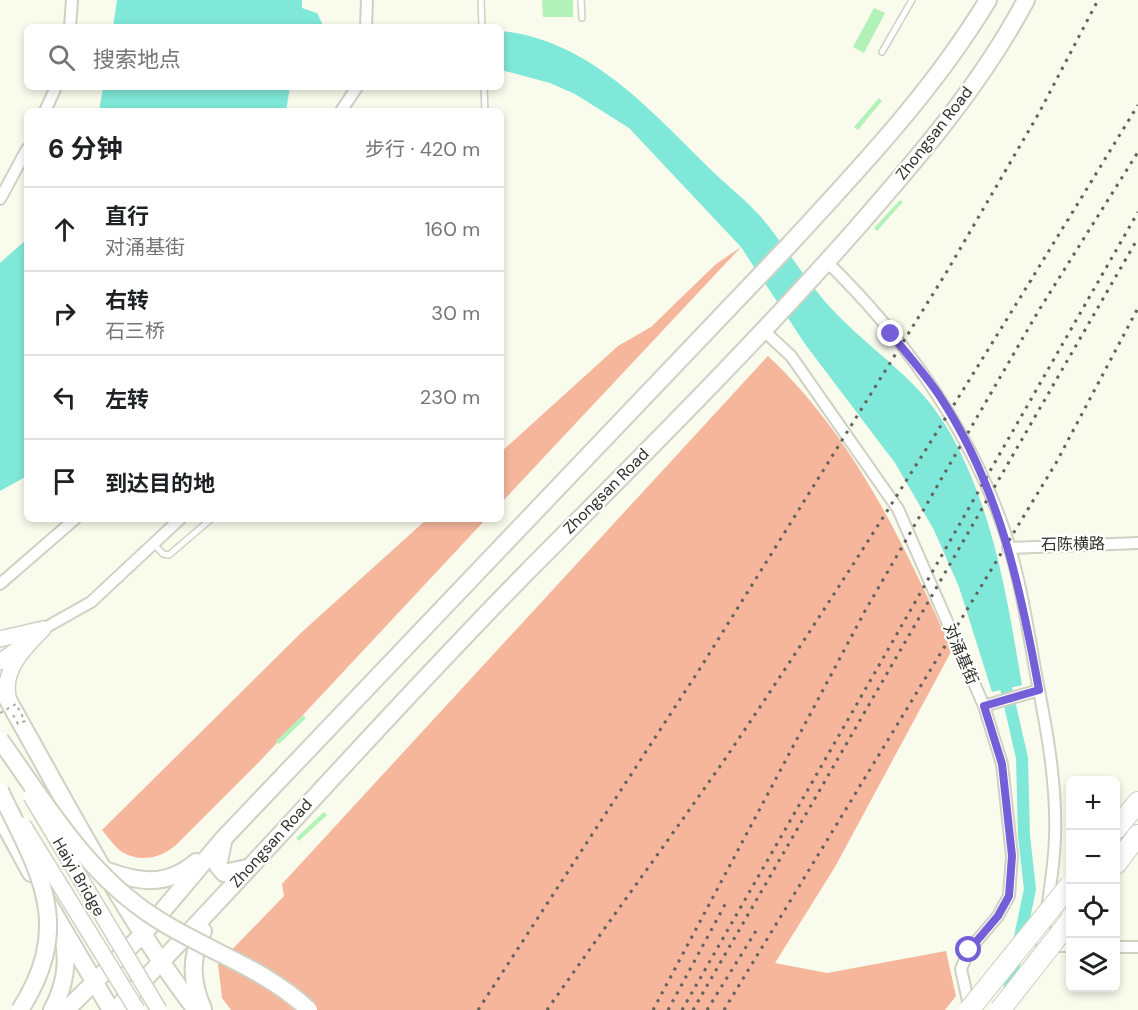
<!DOCTYPE html>
<html lang="zh">
<meta charset="utf-8">
<style>
:root{--surface:#fff;--page:#f2f2f2;--text:#202124;--muted:#757577;--line:#e0e0e0}
body{margin:0;font-family:"DM Sans","Noto Sans SC",sans-serif;background:var(--page);color:var(--text)}
.controls{position:absolute;right:18px;bottom:18px;display:grid;overflow:hidden;border-radius:9px;box-shadow:0 3px 9px #0003}
.controls button{width:54px;height:54px;display:grid;place-items:center;padding:0;border:0;border-bottom:2px solid var(--line);background:var(--surface);color:var(--text);font:30px sans-serif}
.stop{position:absolute;width:18px;height:18px;margin:-14px;border:4px solid #745fd9;border-radius:50%;background:#fff}
.stop.end{background:#745fd9;border-color:#fff;box-shadow:0 2px 6px #0008}
.list{margin:0;padding:0;list-style:none}
h2{display:flex;justify-content:space-between;align-items:center;height:78px;margin:0;padding:0 24px;font-size:26px}
h2 small{font-size:20px;font-weight:400;color:var(--muted)}
.list li{display:grid;grid-template-columns:39px 1fr auto;gap:18px;align-items:center;box-sizing:border-box;height:84px;padding:0 24px;border-top:2px solid var(--line)}
.list b{display:block;font-size:22px;white-space:nowrap}
.list p{margin:0;font-size:20px;white-space:nowrap;color:var(--muted)}
.list em{font-size:20px;font-style:normal;color:var(--muted)}
.icon{flex:none;width:33px;height:33px;fill:none;stroke:currentColor;stroke-width:2;stroke-linecap:round;stroke-linejoin:round}
.map{position:relative;flex:none;width:1138px;height:1010px;overflow:hidden}
.search{position:absolute;background:var(--surface);box-shadow:0 3px 9px #0003;left:24px;top:24px;width:480px;height:66px;display:flex;align-items:center;gap:15px;box-sizing:border-box;padding:0 21px;border-radius:9px;color:var(--muted);font-size:22px}
.panel{position:absolute;background:var(--surface);box-shadow:0 3px 9px #0003;left:24px;top:108px;width:480px;height:414px;border-radius:9px}
.map>svg:first-child{display:block}
.green{fill:#f5b69c}
.water{fill:#80e8d8}
.lines{fill:none;stroke-linecap:round;stroke-linejoin:round}
.canal{stroke:#80e8d8;stroke-width:12}
.building{fill:#b2f2b9}
.lane-casing{stroke:#cfd1c2;stroke-width:8}
.street-casing{stroke:#cfd1c2;stroke-width:14}
.secondary-casing{stroke:#cfd1c2;stroke-width:18}
.primary-casing{stroke:#cfd1c2;stroke-width:20}
.highway-casing{stroke:#cfd1c2;stroke-width:22}
.lane{stroke:#fff;stroke-width:5}
.street{stroke:#fff;stroke-width:10}
.secondary{stroke:#fff;stroke-width:15}
.primary{stroke:#fff;stroke-width:16}
.highway{stroke:#fff;stroke-width:20}
.rail{stroke:#63635b;stroke-width:3;stroke-dasharray:3 6;stroke-linecap:butt}
.secondary-bridge-casing{stroke:#cfd1c2;stroke-width:18;stroke-linecap:butt}
.primary-bridge-casing{stroke:#cfd1c2;stroke-width:20;stroke-linecap:butt}
.highway-bridge-casing{stroke:#cfd1c2;stroke-width:22;stroke-linecap:butt}
.path-bridge{stroke:#abaca1;stroke-width:2;stroke-dasharray:3 4.5;stroke-linecap:butt}
.secondary-bridge{stroke:#fff;stroke-width:15}
.primary-bridge{stroke:#fff;stroke-width:16}
.highway-bridge{stroke:#fff;stroke-width:20}
.route{stroke:#745fd9;stroke-width:8}
.labels{text-anchor:middle;dominant-baseline:central;stroke-width:4.5;stroke-linejoin:round;paint-order:stroke}
.street-label{font-size:16px;fill:#31312b;stroke:#fff}
</style>
<div class="map">
<svg width="1138" height="1010" viewBox="0 0 1138 1010">
<rect width="100%" height="100%" fill="#f9fbec"/>
<path class="green" d="M741 247 501 503V452L618 346 651 327 716 264Z
M768 356C855 438 903 543 952 650L835 867 775 963 827 973 946 951 956 996 945 1010H231L222 998 218 964 284 896 282 884Z
M427 519H486L259 762 176 845C161 858 141 863 122 852 115 847 108 837 102 830L303 631Z"/>
<path class="water" d="M117 0H302V8L317 13 324 27H113Z
M501 31C589 40 649 109 708 167 725 184 745 199 761 217 785 245 804 279 830 307 868 349 916 376 946 426 993 505 1007 597 1022 685L992 692 959 587 934 530 895 463 805 344 741 247 629 128 575 94 550 83 501 70Z
M103 87H290L286 111H99Z
M27 239V476L0 491V263Z"/>
<g class="lines">
<path class="canal" d="M1003 675 1022 758 1024 836 1030 889 1008 995"/>
</g>
<path class="building" d="M542 0H573V17H543Z
M874 8 885 13 864 53 853 47Z
M879 98 882 101 858 130 854 127Z
M900 200 903 202 877 231 874 228Z
M303 715 306 718 279 744 276 741Z
M324 812 327 815 299 841 296 838Z"/>
<g class="lines">
<defs>
<path id="lane" d="M481 0 482 27
M581 0 582 18
M882 52 912 0
M484 87 485 111
M153 543 163 554 169 555 211 519"/>
<path id="street" d="M70 27 72 0
M366 27 367 0
M45 111 56 87
M341 111 357 87
M0 199 27 149
M827 262C900 333 963 420 999 516 1019 567 1027 625 1037 680 1047 731 1057 785 1055 837 1054 873 1046 910 1042 946H1070
M764 331 791 356 898 509 984 706 1002 764 1012 856 1009 896 998 916 969 950 961 969 970 1010
M1008 548 1138 543
M0 584 75 519
M43 629 91 602 180 519
M984 706 1039 690
M1116 947H1138"/>
<path id="secondary" d="M0 639 43 629
M0 662 22 646
M9 700C0 672 24 648 43 629"/>
<path id="primary" d="M0 686C63 796 119 909 196 1010
M0 816 31 873
M223 842 218 866 224 873 247 868
M102 869C137 882 166 888 196 862
M45 898 111 1010
M203 931C190 959 191 981 203 1009
M52 1010C65 986 69 963 63 936
M66 1010 143 934 224 838 789 245C860 168 933 91 988 0
M115 1010C255 866 387 714 528 571 639 459 751 348 855 230 918 158 981 85 1026 0"/>
<path id="highway" d="M1116 829 1138 802
M1116 864 1138 835"/>
</defs>
<use href="#lane" class="lane-casing"/>
<use href="#street" class="street-casing"/>
<use href="#secondary" class="secondary-casing"/>
<use href="#primary" class="primary-casing"/>
<use href="#highway" class="highway-casing"/>
<use href="#lane" class="lane"/>
<use href="#street" class="street"/>
<use href="#secondary" class="secondary"/>
<use href="#primary" class="primary"/>
<use href="#highway" class="highway"/>
<path class="rail" d="M478 1010 701 667 946 273 1039 113 1098 0
M547 1010C605 927 665 845 723 762 868 548 1003 326 1138 105
M653 1010 865 611 1039 310 1138 152
M668 1010 728 899
M682 1010 1138 212
M693 1010 1138 238
M707 1010 759 926
M724 1010 1056 463 1138 308"/>
<defs>
<path id="secondary-bridge" d="M31 796 159 1010
M23 825 137 1010"/>
<path id="primary-bridge" d="M0 740C46 804 86 873 154 917 204 950 265 968 309 1010
M0 791C39 873 75 923 20 1010"/>
<path id="highway-bridge" d="M969 1010 1070 885
M1000 1010 1070 921"/>
</defs>
<use href="#secondary-bridge" class="secondary-bridge-casing"/>
<use href="#primary-bridge" class="primary-bridge-casing"/>
<use href="#highway-bridge" class="highway-bridge-casing"/>
<path class="path-bridge" d="M0 713 16 704 25 721 18 724 11 711"/>
<use href="#secondary-bridge" class="secondary-bridge"/>
<use href="#primary-bridge" class="primary-bridge"/>
<use href="#highway-bridge" class="highway-bridge"/>
</g>
<g class="lines">
<path class="route" d="M891 334C907 354 925 374 939 395 999 486 1020 585 1039 690L984 706 1002 764 1012 856 1009 896 998 916 969 950"/>
</g>
<g class="labels">
<g class="street-label">
<text transform="translate(934 133) rotate(-52)">Zhongsan Road</text>
<text transform="translate(606 491) rotate(-45)">Zhongsan Road</text>
<text transform="translate(1073 544) rotate(-1)">石陈横路</text>
<text transform="translate(961 654) rotate(67)">对涌基街</text>
<text transform="translate(271 843) rotate(-48)">Zhongsan Road</text>
<text transform="translate(79 877) rotate(60)">Haiyi Bridge</text>
</g>
</g>
</svg>
<div class="controls">
<button>+</button>
<button>−</button>
<button><svg class="icon" aria-label="locate" viewBox="0 0 24 24"><circle cx="12" cy="12" r="6"/><path d="M12 2v4M12 18v4M2 12h4M18 12h4"/></svg></button>
<button><svg class="icon" aria-label="layers" viewBox="0 0 24 24"><path d="M12 4l9 5-9 5-9-5zM3 14l9 5 9-5"/></svg></button>
</div>
<div class="stop" style="left:969px;top:950px"></div>
<div class="stop end" style="left:891px;top:334px"></div>
<div class="search"><svg class="icon" aria-label="search" viewBox="0 0 24 24"><circle cx="10" cy="10" r="6"/><path d="M15 15l6 6"/></svg>搜索地点</div>
<section class="panel">
<h2>6 分钟<small>步行 · 420 m</small></h2>
<ul class="list">
<li><svg class="icon" aria-label="ahead" viewBox="0 0 24 24"><path d="M12 20V5M6 11l6-6 6 6"/></svg><div><b>直行</b><p>对涌基街</p></div><em>160 m</em></li>
<li><svg class="icon" aria-label="right" viewBox="0 0 24 24"><path d="M7 20v-9h11M14 6l5 5-5 5"/></svg><div><b>右转</b><p>石三桥</p></div><em>30 m</em></li>
<li><svg class="icon" aria-label="left" viewBox="0 0 24 24"><path d="M17 20v-9H6M10 6l-5 5 5 5"/></svg><div><b>左转</b></div><em>230 m</em></li>
<li><svg class="icon" aria-label="arrive" viewBox="0 0 24 24"><path d="M6 21V4h12l-3 4 3 4H6"/></svg><div><b>到达目的地</b></div></li>
</ul>
</section>
</div>
